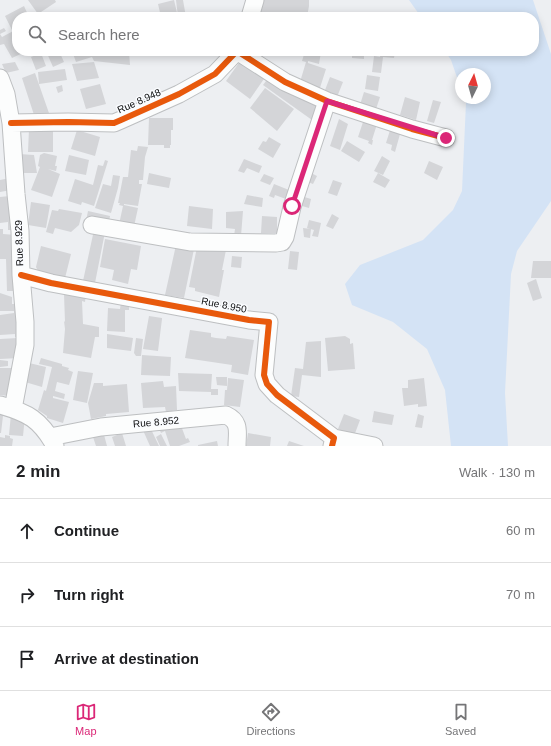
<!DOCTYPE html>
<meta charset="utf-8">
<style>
:root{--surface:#fff;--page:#f6f6f6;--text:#202124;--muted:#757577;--line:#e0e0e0;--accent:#db2777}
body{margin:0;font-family:Arial,sans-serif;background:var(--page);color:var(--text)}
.compass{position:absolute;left:455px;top:68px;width:36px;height:36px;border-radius:50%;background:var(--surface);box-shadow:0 2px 10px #0003;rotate:5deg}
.stop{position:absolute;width:12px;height:12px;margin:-9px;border:3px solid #db2777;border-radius:50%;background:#fff}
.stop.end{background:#db2777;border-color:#fff;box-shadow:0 1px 4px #0008}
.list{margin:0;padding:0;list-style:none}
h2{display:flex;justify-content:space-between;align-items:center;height:52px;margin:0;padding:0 16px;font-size:17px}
h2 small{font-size:13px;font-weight:400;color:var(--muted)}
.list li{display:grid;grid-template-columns:26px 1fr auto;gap:12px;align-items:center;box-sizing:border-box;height:64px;padding:0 16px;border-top:1px solid var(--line)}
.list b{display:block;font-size:15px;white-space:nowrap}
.list em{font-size:13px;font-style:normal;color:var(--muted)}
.icon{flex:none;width:22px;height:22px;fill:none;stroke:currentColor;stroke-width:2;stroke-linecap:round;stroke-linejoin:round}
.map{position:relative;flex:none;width:551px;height:446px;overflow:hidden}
.search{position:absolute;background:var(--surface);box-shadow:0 2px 10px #0003;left:12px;right:12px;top:12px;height:44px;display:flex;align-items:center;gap:10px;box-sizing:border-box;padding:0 14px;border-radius:16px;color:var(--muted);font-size:15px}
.sheet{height:244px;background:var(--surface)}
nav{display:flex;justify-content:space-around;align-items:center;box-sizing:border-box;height:56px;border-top:1px solid var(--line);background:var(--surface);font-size:11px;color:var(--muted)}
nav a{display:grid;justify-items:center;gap:2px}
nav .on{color:var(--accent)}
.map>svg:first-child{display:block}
.green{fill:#d4e3f5}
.building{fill:#d4d5d8}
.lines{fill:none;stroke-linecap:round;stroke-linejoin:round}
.minor-casing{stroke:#bdbfc1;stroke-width:19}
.minor{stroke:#fcfdfd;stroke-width:17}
.cycleway-casing{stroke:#fafcff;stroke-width:8}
.cycleway{stroke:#e8590c;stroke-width:6}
.route{stroke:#db2777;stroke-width:5}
.labels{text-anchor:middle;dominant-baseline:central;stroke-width:3;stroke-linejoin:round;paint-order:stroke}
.street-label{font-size:10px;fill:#0b0c0d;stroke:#fafcff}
</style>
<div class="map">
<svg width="551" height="446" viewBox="0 0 551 446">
<rect width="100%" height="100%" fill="#edeff2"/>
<path class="green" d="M409 0H533L551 54V201L517 251 511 274 505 393 508 446H451L445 390 427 349 393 322 352 305 345 284 360 265 423 240 453 210 462 191 466 103 464 98H485V74H461V89L451 60 445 51H534V17H421Z"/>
<path class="building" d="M28 0H55L56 2 38 14Z
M174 0 178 17H161L158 4Z
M176 0H183L186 17H178Z
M262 0H309V6L307 17H278L277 13 260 12Z
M24 6 29 17H17V27L12 30 5 16Z
M4 28 6 31 0 34 2 37 17 29V51H27L12 58 4 44 0 45V30Z
M46 51H59L64 62 53 67Z
M72 51H129L130 65 94 61 92 57 76 62Z
M305 51H330V54L321 52 319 64 308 61V63L326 69 318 94 300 82 306 62 302 61Z
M347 51H364V59L352 58V55H347Z
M381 51H395L394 58 383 57 381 73 372 72 374 56 380 57Z
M41 53 46 66 36 70 31 57Z
M241 60 266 76 250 99 226 81Z
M15 62 19 70 6 73 2 64Z
M94 62 99 78 77 81 72 64Z
M65 69 67 80 39 84 38 72Z
M35 73 50 116 36 121 22 78Z
M367 75 380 77 378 91 365 89Z
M269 77 319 104 312 120 263 85Z
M330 77 343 82 335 102 322 98Z
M100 84 106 104 86 109 80 89Z
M62 85 63 91 58 93 56 87Z
M265 88 294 109 277 131 250 108Z
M364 92 380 97 375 112 359 108Z
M405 97 420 102 416 120 400 115Z
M433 100 441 102 434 123 427 121Z
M365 116 378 121 372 140H373L372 145 368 143 369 141 358 137Z
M149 118H173V130H171V145H170V148H164V145H148Z
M339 119 348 124 340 150 330 146Z
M392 124 402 127 395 152 391 150 392 145 386 143Z
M29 129 53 130V152H28Z
M77 130 100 137 95 156 71 149Z
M269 137 281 144 273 158 258 149 263 141 266 142Z
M347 141 365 152 359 162 341 151Z
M138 146 148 147 145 157 143 180H139V184H142L138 206 124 204V205L138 208 133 231 118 229 123 206 119 205 120 203H118L123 177H128L131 150 137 151Z
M44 153 57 156 55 166H57L56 171 48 169 60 174 52 197 31 190 40 167 38 166 40 155Z
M19 154 34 155 37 173H21Z
M69 155 89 160 86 175 65 171Z
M382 156 390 161 383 175 374 171Z
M244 159 262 166 259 173 247 168 244 173 238 171Z
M105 160 108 161 94 206 82 202 81 205 68 201 75 179 93 185 98 165 103 166Z
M429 161 443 167 437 180 424 173Z
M309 172 317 176 313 184 303 180Z
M149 173 171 178 169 188 147 184Z
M378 173 390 180 385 188 373 182Z
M264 174 274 178 270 185 260 181Z
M113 175 120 176 118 188 111 213 95 208 103 184 111 186Z
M10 178 11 190 0 192V180Z
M333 180 342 183 337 196 328 193Z
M274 184 289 190 286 199 275 195 274 198 269 196Z
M247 195 263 198 262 207 244 204Z
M298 195 311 199 309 208 295 204Z
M10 196 15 230H8V222L0 223V197Z
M31 202 50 205 46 228 28 225Z
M189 206 213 209 212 229 187 226Z
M59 209 82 213 79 225 71 232 55 228 53 234 46 232 52 210 58 211Z
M88 211 110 216 108 227 86 221Z
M243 211 241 236H234L235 229 226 228V212Z
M332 214 339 218 333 229 326 226Z
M262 216 277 217V233H261Z
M309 220 321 223 318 237 312 236 314 230 307 228Z
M303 228 311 229 310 238 304 237Z
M0 229H3V234L16 235V291H7L6 259H0Z
M94 230 105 232 95 283 83 281Z
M105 239 141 246 137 270 131 269 128 284 112 280 114 270 100 267Z
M176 245 194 249 184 298 165 295Z
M41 246 71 254 65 278 38 271 36 267Z
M197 247 226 250 222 270H224L219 297 195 291V288L189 287Z
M290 251 299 252 297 270 288 269Z
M232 256 242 257 241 268 231 267Z
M533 261H551V278H531Z
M536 279 542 298 533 301 527 283Z
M0 293 12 297V304H19L23 336 15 337V334L0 335V315L14 313V311H0Z
M86 293 85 302 82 301 83 324 99 327V337H95L91 358 63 353 65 329 64 321 65 322 64 294Z
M121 302 129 303V310H125V332L107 331 108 308 120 309Z
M149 316 162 318V319L158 351 143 349Z
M190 330 211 333V337L216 338 226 339 227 336 254 340 248 375 231 372 232 365 185 358Z
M107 334 133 338 131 351 107 348Z
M345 336 350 339V344L353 343 355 369 328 371 325 338Z
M18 338 19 358 0 359V339Z
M136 338 143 339 141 356H136L134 353Z
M321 341V377L302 375 299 397 291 396 295 368 303 369 306 342Z
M142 355 171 357 170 376 141 375Z
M41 358 62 364V366L69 368 68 370 73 372 69 385 57 382 55 391 65 394 64 399 53 396V398L69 402 63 423 47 418V416L38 410 44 390 46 391 52 367 39 364Z
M0 360 8 361V366L0 367Z
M29 363 46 367 42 387 25 382Z
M0 368H12L9 396 0 395Z
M78 371 93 373 87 403 73 400Z
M178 373 212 374 211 389H218V395H211V392L179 391Z
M216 377H227V386L217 385Z
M228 378 244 380 240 407 224 405 225 390H227Z
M424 378 427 406 418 407V404L404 406 402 388H408V380Z
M163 381 164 387 176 386 177 410 166 412 165 407 143 408 141 383Z
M94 383H103V386L127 384 129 412 106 414V416L91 419 88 403Z
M0 406 4 407 1 433H0Z
M374 411 394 415 392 425 372 422Z
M11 414 25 416 23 436 9 435Z
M344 414 360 420 354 436 338 429Z
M418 414 424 416 422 428 415 427Z
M180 423 186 439 188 438 190 442 179 446H170L165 431 161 433 157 424Z
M149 425 159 446H150L142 428Z
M103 431 107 446H96L92 434Z
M122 433 126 446H115L112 437Z
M248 433 271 437 270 446H246Z
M161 434 167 446H160L156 437Z
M5 435 10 436V438L13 439 12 446H0V437L5 438Z
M217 441 218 446H198V445Z
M289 441 304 446H287Z"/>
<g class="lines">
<defs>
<path id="minor" d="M250 17 255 0
M0 78 6 94 11 123 16 194 20 231 21 275 25 322V345L13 409
M11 123 68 122 114 123 121 120 179 94 215 74 237 51 285 82 327 101 412 129 446 138
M92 225 190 242 276 243 282 242 285 237 292 207 327 101
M21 275 51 283 249 320 269 322 264 375 267 384 277 395 334 438 332 446
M0 405C28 413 40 419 55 446
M50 437 101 427 226 415C241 422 237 432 237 446
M334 438 374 446"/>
</defs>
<use href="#minor" class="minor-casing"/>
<use href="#minor" class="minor"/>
<defs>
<path id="cycleway" d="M11 123 68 122 114 123 121 120 179 94 215 74 237 51 285 82 327 101 412 129 446 138
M21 275 51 283 249 320 269 322 264 375 267 384 277 395 334 438 332 446"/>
</defs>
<use href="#cycleway" class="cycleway-casing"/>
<use href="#cycleway" class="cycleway"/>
</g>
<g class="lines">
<path class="route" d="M292 206 327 101 446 138"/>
</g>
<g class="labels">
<g class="street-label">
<text transform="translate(139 101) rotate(-24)">Rue 8.948</text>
<text transform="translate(19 243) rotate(-92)">Rue 8.929</text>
<text transform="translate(224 305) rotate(11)">Rue 8.950</text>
<text transform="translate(156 422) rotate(-5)">Rue 8.952</text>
</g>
</g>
</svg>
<svg class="compass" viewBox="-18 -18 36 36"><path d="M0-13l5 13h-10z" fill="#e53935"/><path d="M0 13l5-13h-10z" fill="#757577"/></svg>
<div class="stop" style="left:292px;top:206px"></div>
<div class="stop end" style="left:446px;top:138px"></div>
<div class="search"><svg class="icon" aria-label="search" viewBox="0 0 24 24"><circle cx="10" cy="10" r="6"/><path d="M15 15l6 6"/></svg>Search here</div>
</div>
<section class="sheet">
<h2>2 min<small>Walk · 130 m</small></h2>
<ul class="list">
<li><svg class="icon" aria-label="ahead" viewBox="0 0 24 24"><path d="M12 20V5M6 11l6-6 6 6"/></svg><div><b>Continue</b></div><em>60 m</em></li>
<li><svg class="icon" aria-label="right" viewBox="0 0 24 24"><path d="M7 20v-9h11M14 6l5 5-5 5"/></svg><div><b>Turn right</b></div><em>70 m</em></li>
<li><svg class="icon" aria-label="arrive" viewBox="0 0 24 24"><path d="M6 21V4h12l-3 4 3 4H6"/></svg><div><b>Arrive at destination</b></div></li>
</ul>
</section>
<nav>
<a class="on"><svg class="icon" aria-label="map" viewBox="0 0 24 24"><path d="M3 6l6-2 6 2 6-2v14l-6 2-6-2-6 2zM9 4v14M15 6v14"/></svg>Map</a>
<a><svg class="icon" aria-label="directions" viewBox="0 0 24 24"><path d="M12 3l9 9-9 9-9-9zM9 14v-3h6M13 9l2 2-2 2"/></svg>Directions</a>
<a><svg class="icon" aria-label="saved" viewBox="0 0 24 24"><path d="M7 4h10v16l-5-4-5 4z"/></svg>Saved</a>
</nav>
